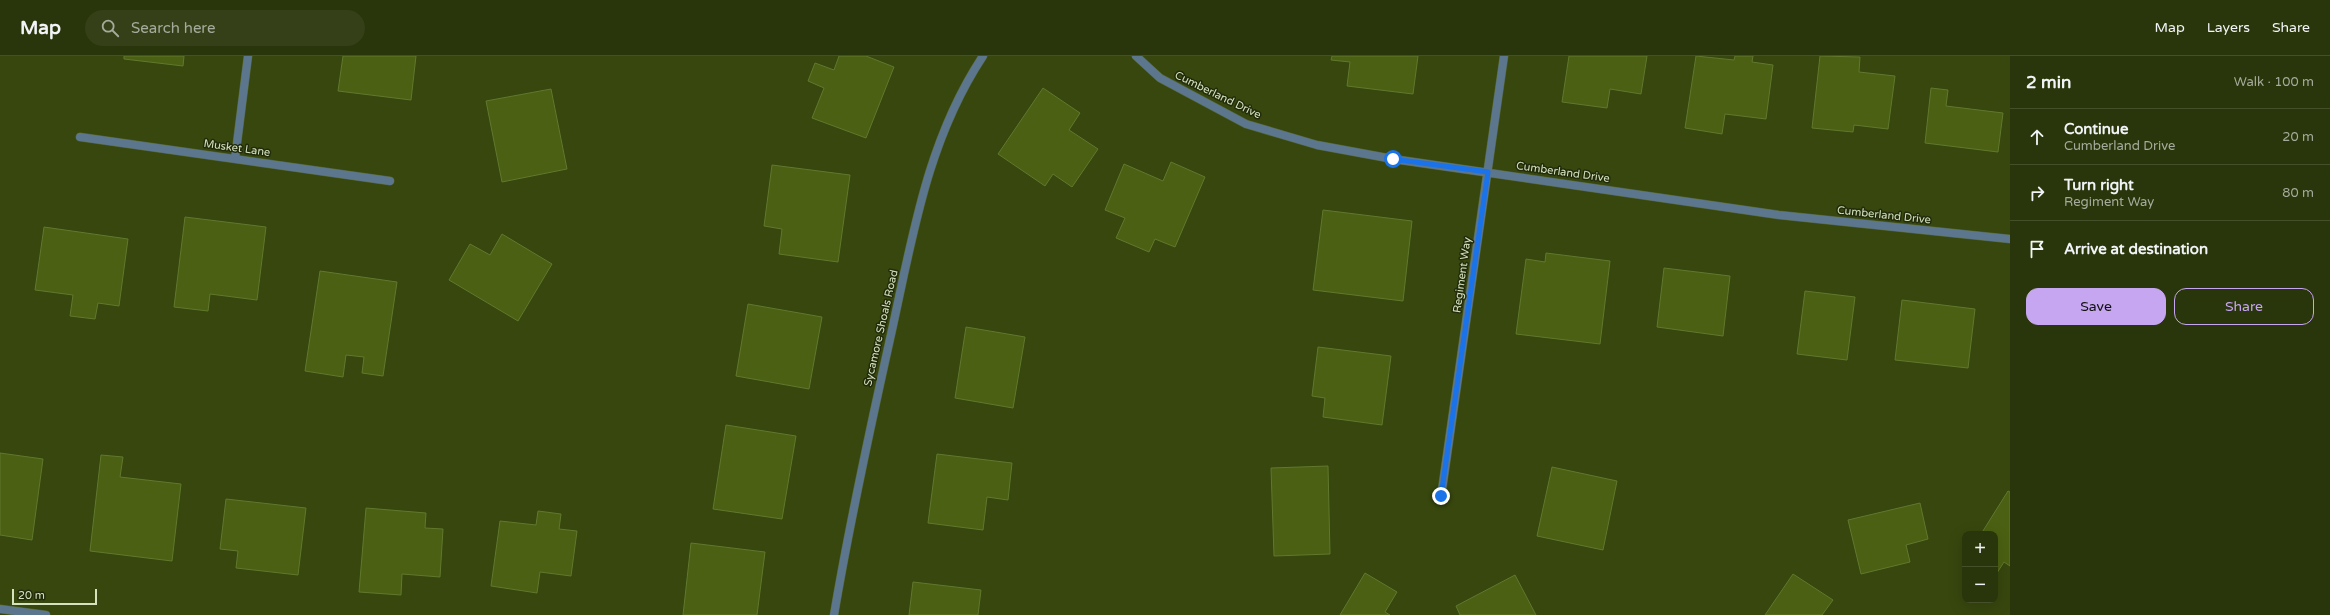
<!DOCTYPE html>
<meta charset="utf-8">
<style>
:root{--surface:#29350a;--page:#354018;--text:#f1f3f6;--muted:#a5ab9c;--line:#45502b;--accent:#c6a6f0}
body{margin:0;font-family:"Varela Round",sans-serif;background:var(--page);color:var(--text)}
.controls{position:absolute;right:12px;bottom:12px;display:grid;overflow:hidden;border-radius:8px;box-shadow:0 4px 16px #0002}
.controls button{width:36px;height:36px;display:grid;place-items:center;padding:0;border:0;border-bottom:1px solid var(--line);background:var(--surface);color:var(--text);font:20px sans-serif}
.scale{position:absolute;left:12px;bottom:10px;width:85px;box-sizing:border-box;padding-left:4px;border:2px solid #d4e2bd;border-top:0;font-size:11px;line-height:14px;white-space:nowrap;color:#d4e2bd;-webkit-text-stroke:3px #222b0c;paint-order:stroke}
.stop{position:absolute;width:12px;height:12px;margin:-9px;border:3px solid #1a73e8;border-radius:50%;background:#fff}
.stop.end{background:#1a73e8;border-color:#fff;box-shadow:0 1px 4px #0008}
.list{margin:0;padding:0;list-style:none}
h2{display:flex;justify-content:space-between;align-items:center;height:52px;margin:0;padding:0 16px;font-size:17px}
h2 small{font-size:13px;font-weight:400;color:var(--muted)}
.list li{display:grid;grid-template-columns:26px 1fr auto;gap:12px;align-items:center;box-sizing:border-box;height:56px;padding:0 16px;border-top:1px solid var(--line)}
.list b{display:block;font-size:15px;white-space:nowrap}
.list p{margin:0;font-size:13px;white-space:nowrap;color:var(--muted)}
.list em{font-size:13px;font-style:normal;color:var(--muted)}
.actions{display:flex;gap:8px;padding:12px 16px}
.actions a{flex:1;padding:9px 0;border:1px solid var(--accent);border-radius:12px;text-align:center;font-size:14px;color:var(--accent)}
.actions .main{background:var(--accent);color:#111}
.icon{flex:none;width:22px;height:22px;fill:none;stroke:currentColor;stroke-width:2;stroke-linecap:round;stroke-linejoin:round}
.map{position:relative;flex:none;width:2010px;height:559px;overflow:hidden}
header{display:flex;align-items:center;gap:24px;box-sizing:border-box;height:56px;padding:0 20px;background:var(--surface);border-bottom:1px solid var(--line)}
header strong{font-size:19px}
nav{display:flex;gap:22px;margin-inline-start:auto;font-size:14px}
.search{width:280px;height:36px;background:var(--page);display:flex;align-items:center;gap:10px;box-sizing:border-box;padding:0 14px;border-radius:22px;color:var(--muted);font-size:15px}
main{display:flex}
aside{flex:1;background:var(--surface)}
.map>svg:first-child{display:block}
.building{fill:#4b6012;stroke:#61782e}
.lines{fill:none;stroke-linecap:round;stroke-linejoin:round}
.minor-casing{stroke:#53632e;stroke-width:9}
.minor{stroke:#5c768d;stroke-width:8}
.route{stroke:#1a73e8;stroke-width:5}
.labels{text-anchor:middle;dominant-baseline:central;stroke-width:3;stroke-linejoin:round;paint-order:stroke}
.street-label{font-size:11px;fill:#d4e2bd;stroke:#222b0c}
</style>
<header>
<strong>Map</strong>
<div class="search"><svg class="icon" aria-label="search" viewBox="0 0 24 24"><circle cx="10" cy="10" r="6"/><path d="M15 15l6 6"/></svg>Search here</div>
<nav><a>Map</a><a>Layers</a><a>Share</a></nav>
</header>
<main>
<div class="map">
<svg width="2010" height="559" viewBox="0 0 2010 559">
<rect width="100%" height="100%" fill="#37470e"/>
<path class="building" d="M124 0H184L183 10 124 3Z
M343 0H416L411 44 338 35Z
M839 0H866L894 11 866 82 812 62 824 32 808 25 815 7 834 14Z
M1332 0H1418L1413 38 1347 30 1350 6 1331 4Z
M1569 0H1647L1641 38 1610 33 1607 52 1562 46Z
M1696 0 1734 4 1735 0H1753L1752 6 1773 9 1766 63 1725 58 1722 78 1685 72Z
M1820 0 1860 1 1859 16 1895 20 1888 73 1854 69 1853 76 1812 72Z
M1043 32 1080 57 1069 74 1098 93 1072 131 1053 118 1045 130 998 98Z
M1931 32 1948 34 1946 50 2003 57 1998 96 1925 87Z
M551 33 567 113 502 126 486 45Z
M1171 106 1205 121 1175 191 1155 183 1149 196 1116 182 1125 162 1105 154 1124 108 1163 125Z
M772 109 850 119 838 206 779 198 782 173 764 170Z
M1323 154 1412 165 1403 245 1313 234Z
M185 161 266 171 257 244 210 238 208 255 174 251Z
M44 171 128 183 119 250 98 247 95 263 70 260 73 239 35 234Z
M502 178 552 208 518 265 449 224 470 188 490 199Z
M1546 197 1610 205 1600 288 1516 278 1526 203 1545 206Z
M1664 212 1730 220 1723 280 1657 271Z
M320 215 397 226 383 320 362 317 364 301 346 299 343 321 305 315Z
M1805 235 1855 241 1847 304 1797 298Z
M1902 244 1975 253 1968 312 1895 304Z
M748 248 822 261 809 333 736 320Z
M966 271 1025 281 1013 352 955 342Z
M1318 291 1391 300 1382 369 1323 361 1325 342 1312 340Z
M726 369 796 380 782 463 713 453Z
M0 397 43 403 32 484 0 479Z
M937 398 1012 407 1008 444 987 441 983 474 928 467Z
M101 399 123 401 120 421 181 428 172 505 90 495Z
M1328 410 1330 498 1274 500 1271 412Z
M1552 411 1617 425 1603 494 1537 480Z
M2008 435 2010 436V510L2004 506 1995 520V478H1981Z
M226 443 306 452 298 519 236 512 238 495 220 493Z
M1920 447 1928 483 1906 489 1910 506 1861 518 1848 464Z
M366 452 426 457 425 472 443 473 440 521 402 518 401 539 359 536Z
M538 455 561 458 559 473 577 475 571 520 540 516 537 537 491 530 500 465 536 469Z
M691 487 765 496 757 559H683Z
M1365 517 1397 536 1385 556 1390 559H1340Z
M1793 518 1833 544 1822 559H1765Z
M1515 519 1536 559H1460L1456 550Z
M913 526 981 534 978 559H909Z"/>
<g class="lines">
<defs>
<path id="minor" d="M1136 0 1160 22 1246 68 1317 89 1393 103 1779 159 2010 183
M80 81 390 125
M235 103 248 0
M1441 441 1504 0
M0 553 46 559
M834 559C850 464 871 368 892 274 913 178 928 83 983 0"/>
</defs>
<use href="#minor" class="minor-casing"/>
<use href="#minor" class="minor"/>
</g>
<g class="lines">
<path class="route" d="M1393 103 1488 116 1441 440"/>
</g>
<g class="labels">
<g class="street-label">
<text transform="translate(1218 39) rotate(26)">Cumberland Drive</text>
<text transform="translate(237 92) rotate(8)">Musket Lane</text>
<text transform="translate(1563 116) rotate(8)">Cumberland Drive</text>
<text transform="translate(1884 159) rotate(6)">Cumberland Drive</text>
<text transform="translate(1462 219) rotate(-82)">Regiment Way</text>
<text transform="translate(881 272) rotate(-77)">Sycamore Shoals Road</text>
</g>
</g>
</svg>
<div class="controls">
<button>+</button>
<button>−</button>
</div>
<div class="scale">20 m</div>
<div class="stop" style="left:1393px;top:103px"></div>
<div class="stop end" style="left:1441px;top:440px"></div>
</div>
<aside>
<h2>2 min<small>Walk · 100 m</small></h2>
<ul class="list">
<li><svg class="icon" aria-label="ahead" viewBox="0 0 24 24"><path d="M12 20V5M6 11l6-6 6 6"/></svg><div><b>Continue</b><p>Cumberland Drive</p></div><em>20 m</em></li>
<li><svg class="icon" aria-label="right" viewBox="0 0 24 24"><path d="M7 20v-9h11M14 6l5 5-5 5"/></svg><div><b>Turn right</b><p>Regiment Way</p></div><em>80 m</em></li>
<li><svg class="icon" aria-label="arrive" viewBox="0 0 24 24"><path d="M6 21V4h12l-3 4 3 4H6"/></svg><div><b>Arrive at destination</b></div></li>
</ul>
<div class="actions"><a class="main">Save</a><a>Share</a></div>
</aside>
</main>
